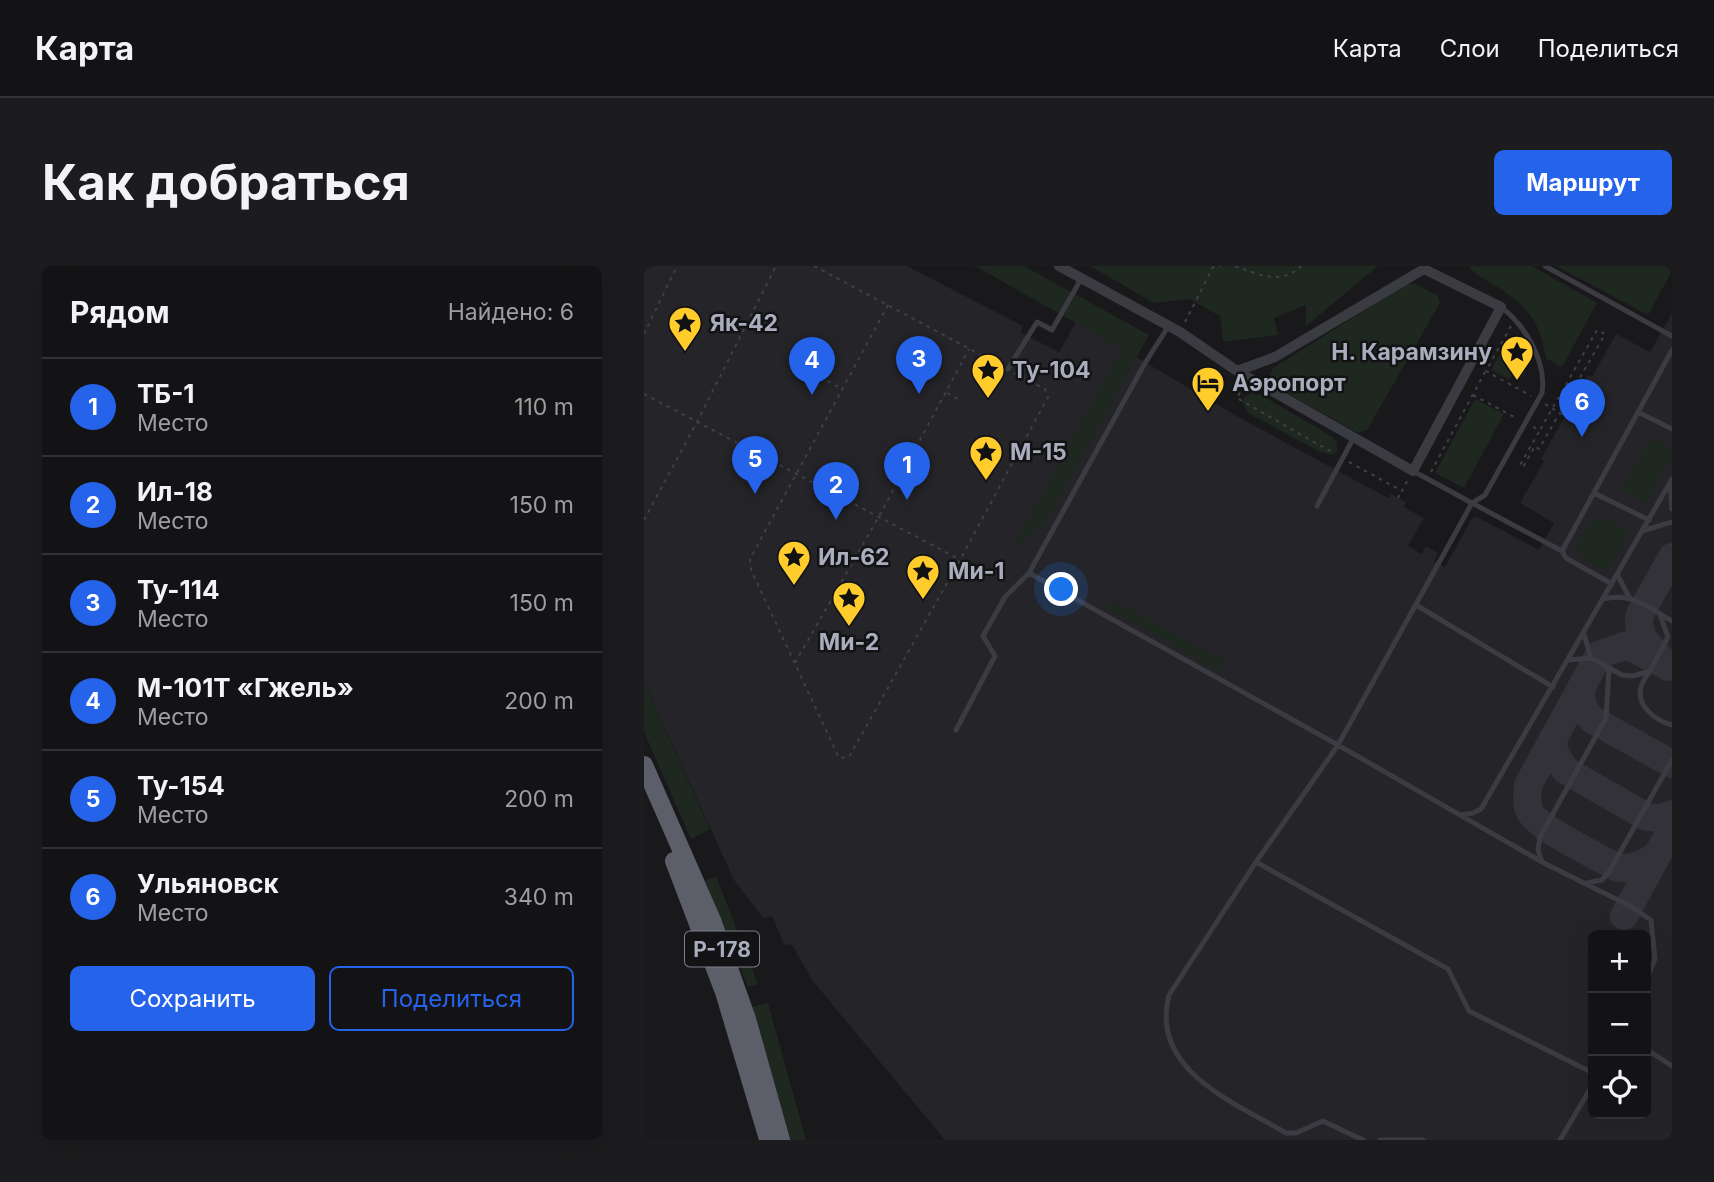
<!DOCTYPE html>
<html lang="ru">
<meta charset="utf-8">
<style>
:root{--surface:#131214;--page:#1c1b1d;--text:#f1f3f6;--muted:#9d9ea0;--line:#323234;--accent:#2563eb}
body{margin:0;font-family:Inter,sans-serif;background:var(--page);color:var(--text)}
.controls{position:absolute;right:21px;bottom:21px;display:grid;overflow:hidden;border-radius:10px;box-shadow:0 7px 28px #0002}
.controls button{width:63px;height:63px;display:grid;place-items:center;padding:0;border:0;border-bottom:2px solid var(--line);background:var(--surface);color:var(--text);font:35px sans-serif}
.you{position:absolute;left:418px;top:324px;width:24px;height:24px;margin:-18px;border:5px solid #fff;border-radius:50%;background:#1a73e8;box-shadow:0 0 0 10px #1a73e833}
.badge{display:grid;place-items:center;width:46px;height:46px;border-radius:50%;background:var(--accent);color:#fff;font-size:23px;font-weight:700}
.pin{position:absolute;translate:-50% -58px;filter:drop-shadow(0 2px 4px #0008)}
.pin::after{content:'';position:absolute;top:37px;width:24px;height:21px;background:inherit;clip-path:polygon(0 0,100% 0,50% 100%)}
.list{margin:0;padding:0;list-style:none}
h2{display:flex;justify-content:space-between;align-items:center;height:91px;margin:0;padding:0 28px;font-size:30px}
h2 small{font-size:23px;font-weight:400;color:var(--muted)}
.list li{display:grid;grid-template-columns:46px 1fr auto;gap:21px;align-items:center;box-sizing:border-box;height:98px;padding:0 28px;border-top:2px solid var(--line)}
.list b{display:block;font-size:26px;white-space:nowrap}
.list p{margin:0;font-size:23px;white-space:nowrap;color:var(--muted)}
.list em{font-size:23px;font-style:normal;color:var(--muted)}
.actions{display:flex;gap:14px;padding:21px 28px}
.actions a{flex:1;padding:16px 0;border:2px solid var(--accent);border-radius:10px;text-align:center;font-size:24px;color:var(--accent)}
.actions .main{background:var(--accent);color:#fff}
.icon{flex:none;width:38px;height:38px;fill:none;stroke:currentColor;stroke-width:2;stroke-linecap:round;stroke-linejoin:round}
.map{position:relative;flex:none;width:1028px;height:874px;overflow:hidden;border-radius:10px}
header{display:flex;align-items:center;gap:42px;box-sizing:border-box;height:98px;padding:0 35px;background:var(--surface);border-bottom:2px solid var(--line)}
header strong{font-size:33px}
nav{display:flex;gap:38px;margin-inline-start:auto;font-size:24px}
.intro{display:flex;align-items:center;justify-content:space-between;box-sizing:border-box;height:168px;padding:0 42px}
h1{margin:0;font-size:49px}
.button{padding:18px 32px;border-radius:10px;background:var(--accent);color:#fff;font-size:24px;font-weight:700}
main{display:flex;gap:42px;padding:0 42px}
aside{flex:1;background:var(--surface);border-radius:10px;box-shadow:0 7px 28px #0002}
.map>svg:first-child{display:block}
.built{fill:#252428;fill-rule:evenodd}
.green{fill:#1e2720}
.lines{fill:none;stroke-linecap:round;stroke-linejoin:round}
.taxiway{stroke:#323238;stroke-width:28}
.path{stroke:#3f4047;stroke-width:2;stroke-dasharray:3.5 5;stroke-linecap:butt}
.service{stroke:#3b3b42;stroke-width:5}
.minor{stroke:#3b3b42;stroke-width:10}
.trunk{stroke:#5c5e69;stroke-width:18}
.labels{text-anchor:middle;dominant-baseline:central;stroke-width:5;stroke-linejoin:round;paint-order:stroke}
.shield{fill:#131316;stroke:#7c7f8a;stroke-width:2}
.shield-label{font-size:21px;font-weight:bold;fill:#a9adbc}
.poi-label{font-size:23px;font-weight:bold;fill:#a9adbc;stroke:#131316;text-anchor:start}
</style>
<header>
<strong>Карта</strong>
<nav><a>Карта</a><a>Слои</a><a>Поделиться</a></nav>
</header>
<div class="intro"><h1>Как добраться</h1><a class="button">Маршрут</a></div>
<main>
<aside>
<h2>Рядом<small>Найдено: 6</small></h2>
<ul class="list">
<li><span class="badge">1</span><div><b>ТБ-1</b><p>Место</p></div><em>110 m</em></li>
<li><span class="badge">2</span><div><b>Ил-18</b><p>Место</p></div><em>150 m</em></li>
<li><span class="badge">3</span><div><b>Ту-114</b><p>Место</p></div><em>150 m</em></li>
<li><span class="badge">4</span><div><b>М-101Т «Гжель»</b><p>Место</p></div><em>200 m</em></li>
<li><span class="badge">5</span><div><b>Ту-154</b><p>Место</p></div><em>200 m</em></li>
<li><span class="badge">6</span><div><b>Ульяновск</b><p>Место</p></div><em>340 m</em></li>
</ul>
<div class="actions"><a class="main">Сохранить</a><a>Поделиться</a></div>
</aside>
<div class="map">
<svg width="1028" height="874" viewBox="0 0 1028 874">
<rect width="100%" height="100%" fill="#19181b"/>
<path class="built" d="M0 0H263L379 60 377 67 415 86 432 56 598 153 744 232 747 228 762 236 760 241 780 252 764 280 778 288 782 280 794 287 790 295 801 301 828 252 833 251 895 284 910 257 876 237 900 195 897 193 944 109 948 111 972 68 1006 86 1028 47V874H301L168 714 148 679 140 678 128 650 120 653 90 614 0 416ZM949 669H1002V848H949Z"/>
<path class="green" d="M331 0H380L505 69 401 258 378 277 372 275 478 83Z
M446 0H734L661 61 662 39 630 52 634 69 579 76 576 50 545 33 510 37Z
M824 0H888L953 37 918 101 902 92C896 57 885 41 855 22 844 15 833 10 824 0Z
M912 0H1028V5L1004 49Z
M762 18H772L794 30 796 37 723 164 714 167 629 119 625 110 629 102Z
M865 72C874 84 884 95 880 111L871 109 864 113 847 104Z
M607 127 617 129 689 171 693 176V186L688 189 676 186 604 147 598 136 601 130Z
M831 133 860 148 820 222 791 207Z
M1007 172 1028 184V191L1002 237 977 223Z
M962 252 986 266 964 306 935 289 932 281 944 257Z
M466 335 474 337 579 394 580 399 577 403H571L465 343 464 339Z
M0 416 66 563 47 573 0 466Z
M72 610 114 718 104 721 61 615Z
M124 737 162 874H146L108 741Z"/>
<g class="lines">
<path class="taxiway" d="M1018 394C1005 379 991 369 996 348L1028 291
M937 422C937 436 939 444 949 454L1028 498
M909 472 910 485 921 504 1003 551 1016 552 1028 548
M1013 589C1000 598 990 603 974 602 955 591 895 563 886 546 882 538 883 529 884 519L955 389 983 379 1024 401
M980 650 1028 562"/>
<path class="path" d="M170 0 356 99
M591 0C614 8 637 20 657 0
M244 39 106 293 107 304 195 492 205 491 316 294 404 131 401 123 370 107
M541 56 569 1 577 0
M867 60 842 105 887 130
M0 68 33 0
M154 98 198 123
M600 119 593 132 691 188
M303 127 317 135
M0 128 315 293
M829 129 874 153
M901 138 921 150
M889 161 896 164 953 64 961 68 895 183 891 180 879 201 876 199 896 164
M705 196 758 225 763 215
M265 198 279 205
M787 206 841 106
M754 232 757 225
M0 254 53 156 132 0
M151 397 234 252 325 83"/>
<path class="service" d="M901 0 1028 70
M364 103 393 56 408 64 437 13
M994 146 1028 163
M769 205 828 237 841 229 898 127C903 96 881 59 857 41
M1026 219 1028 243
M950 227 1005 254
M673 240 710 171
M998 265 1028 256
M918 285 922 292 968 318
M385 307 501 97 524 61
M974 310 985 331
M959 333C988 326 1004 341 1028 355
M772 339 909 421
M940 368 947 392
M925 394 947 392 978 409 989 410 1006 405 1024 371 1016 349
M1006 405C1003 409 999 415 997 421 992 440 1012 455 1028 459
M312 464 351 390 339 370 361 331 385 307 694 479 828 237 918 285 1028 84
M817 549 829 547 837 543 1028 213
M612 596 804 703 825 745 949 807
M898 596 894 584 896 571 962 452 965 402
M942 617 958 614 965 606 1028 494
M1002 783 1028 800
M719 874 679 855 652 867H642C590 836 505 804 525 729L612 596 694 479 898 596 986 640 1007 654 1011 693 1002 715
M736 874H779
M916 874 949 818"/>
<path class="minor" d="M415 0 536 66 593 105 769 205 857 41 780 3 631 91 593 105"/>
<path class="trunk" d="M0 499 68 654 103 753 137 874
M30 595 80 726 124 873"/>
</g>
<defs>
<symbol id="sight-pin" viewBox="-11 -11 22 30"><path d="M0 17L-7.5 6A9.5 9.5 0 1 1 7.5 6Z" fill="#ffcc2c" stroke="#131316"/><path d="M0-6L1.8-2.2L6-1.7L2.9 1.2L3.7 5.4L0 3.3L-3.7 5.4L-2.9 1.2L-6-1.7L-1.8-2.2Z" fill="#111"/></symbol>
<symbol id="hotel-pin" viewBox="-11 -11 22 30"><path d="M0 17L-7.5 6A9.5 9.5 0 1 1 7.5 6Z" fill="#ffcc2c" stroke="#131316"/><path d="M-6-4.5h1.5V1H6V5H4.5V3h-9V5H-6ZM-4 0a1.8 1.8 0 1 1 3.6 0ZM.5 0V-2.5h3Q6-2.5 6 0Z" fill="#111"/></symbol>
</defs>
<g fill-rule="evenodd">
<use href="#sight-pin" x="22" y="38" width="38" height="52"/>
<use href="#sight-pin" x="854" y="67" width="38" height="52"/>
<use href="#sight-pin" x="325" y="85" width="38" height="52"/>
<use href="#hotel-pin" x="545" y="98" width="38" height="52"/>
<use href="#sight-pin" x="323" y="167" width="38" height="52"/>
<use href="#sight-pin" x="131" y="272" width="38" height="52"/>
<use href="#sight-pin" x="260" y="286" width="38" height="52"/>
<use href="#sight-pin" x="186" y="313" width="38" height="52"/>
</g>
<g class="labels">
<rect class="shield" x="41" y="665.5" width="74" height="35" rx="5"/>
<g class="shield-label">
<text x="78" y="683">Р-178</text>
</g>
<g class="poi-label">
<text x="66" y="57">Як-42</text>
<text x="848" y="86" text-anchor="end">Н. Карамзину</text>
<text x="368" y="104">Ту-104</text>
<text x="588" y="117">Аэропорт</text>
<text x="366" y="186">М-15</text>
<text x="174" y="291">Ил-62</text>
<text x="304" y="305">Ми-1</text>
<text x="205" y="376" text-anchor="middle">Ми-2</text>
</g>
</g>
</svg>
<div class="controls">
<button>+</button>
<button>−</button>
<button><svg class="icon" aria-label="locate" viewBox="0 0 24 24"><circle cx="12" cy="12" r="6"/><path d="M12 2v4M12 18v4M2 12h4M18 12h4"/></svg></button>
</div>
<div class="you"></div>
<div class="pin badge" style="left:263px;top:234px">1</div>
<div class="pin badge" style="left:192px;top:254px">2</div>
<div class="pin badge" style="left:275px;top:128px">3</div>
<div class="pin badge" style="left:168px;top:129px">4</div>
<div class="pin badge" style="left:111px;top:228px">5</div>
<div class="pin badge" style="left:938px;top:171px">6</div>
</div>
</main>
